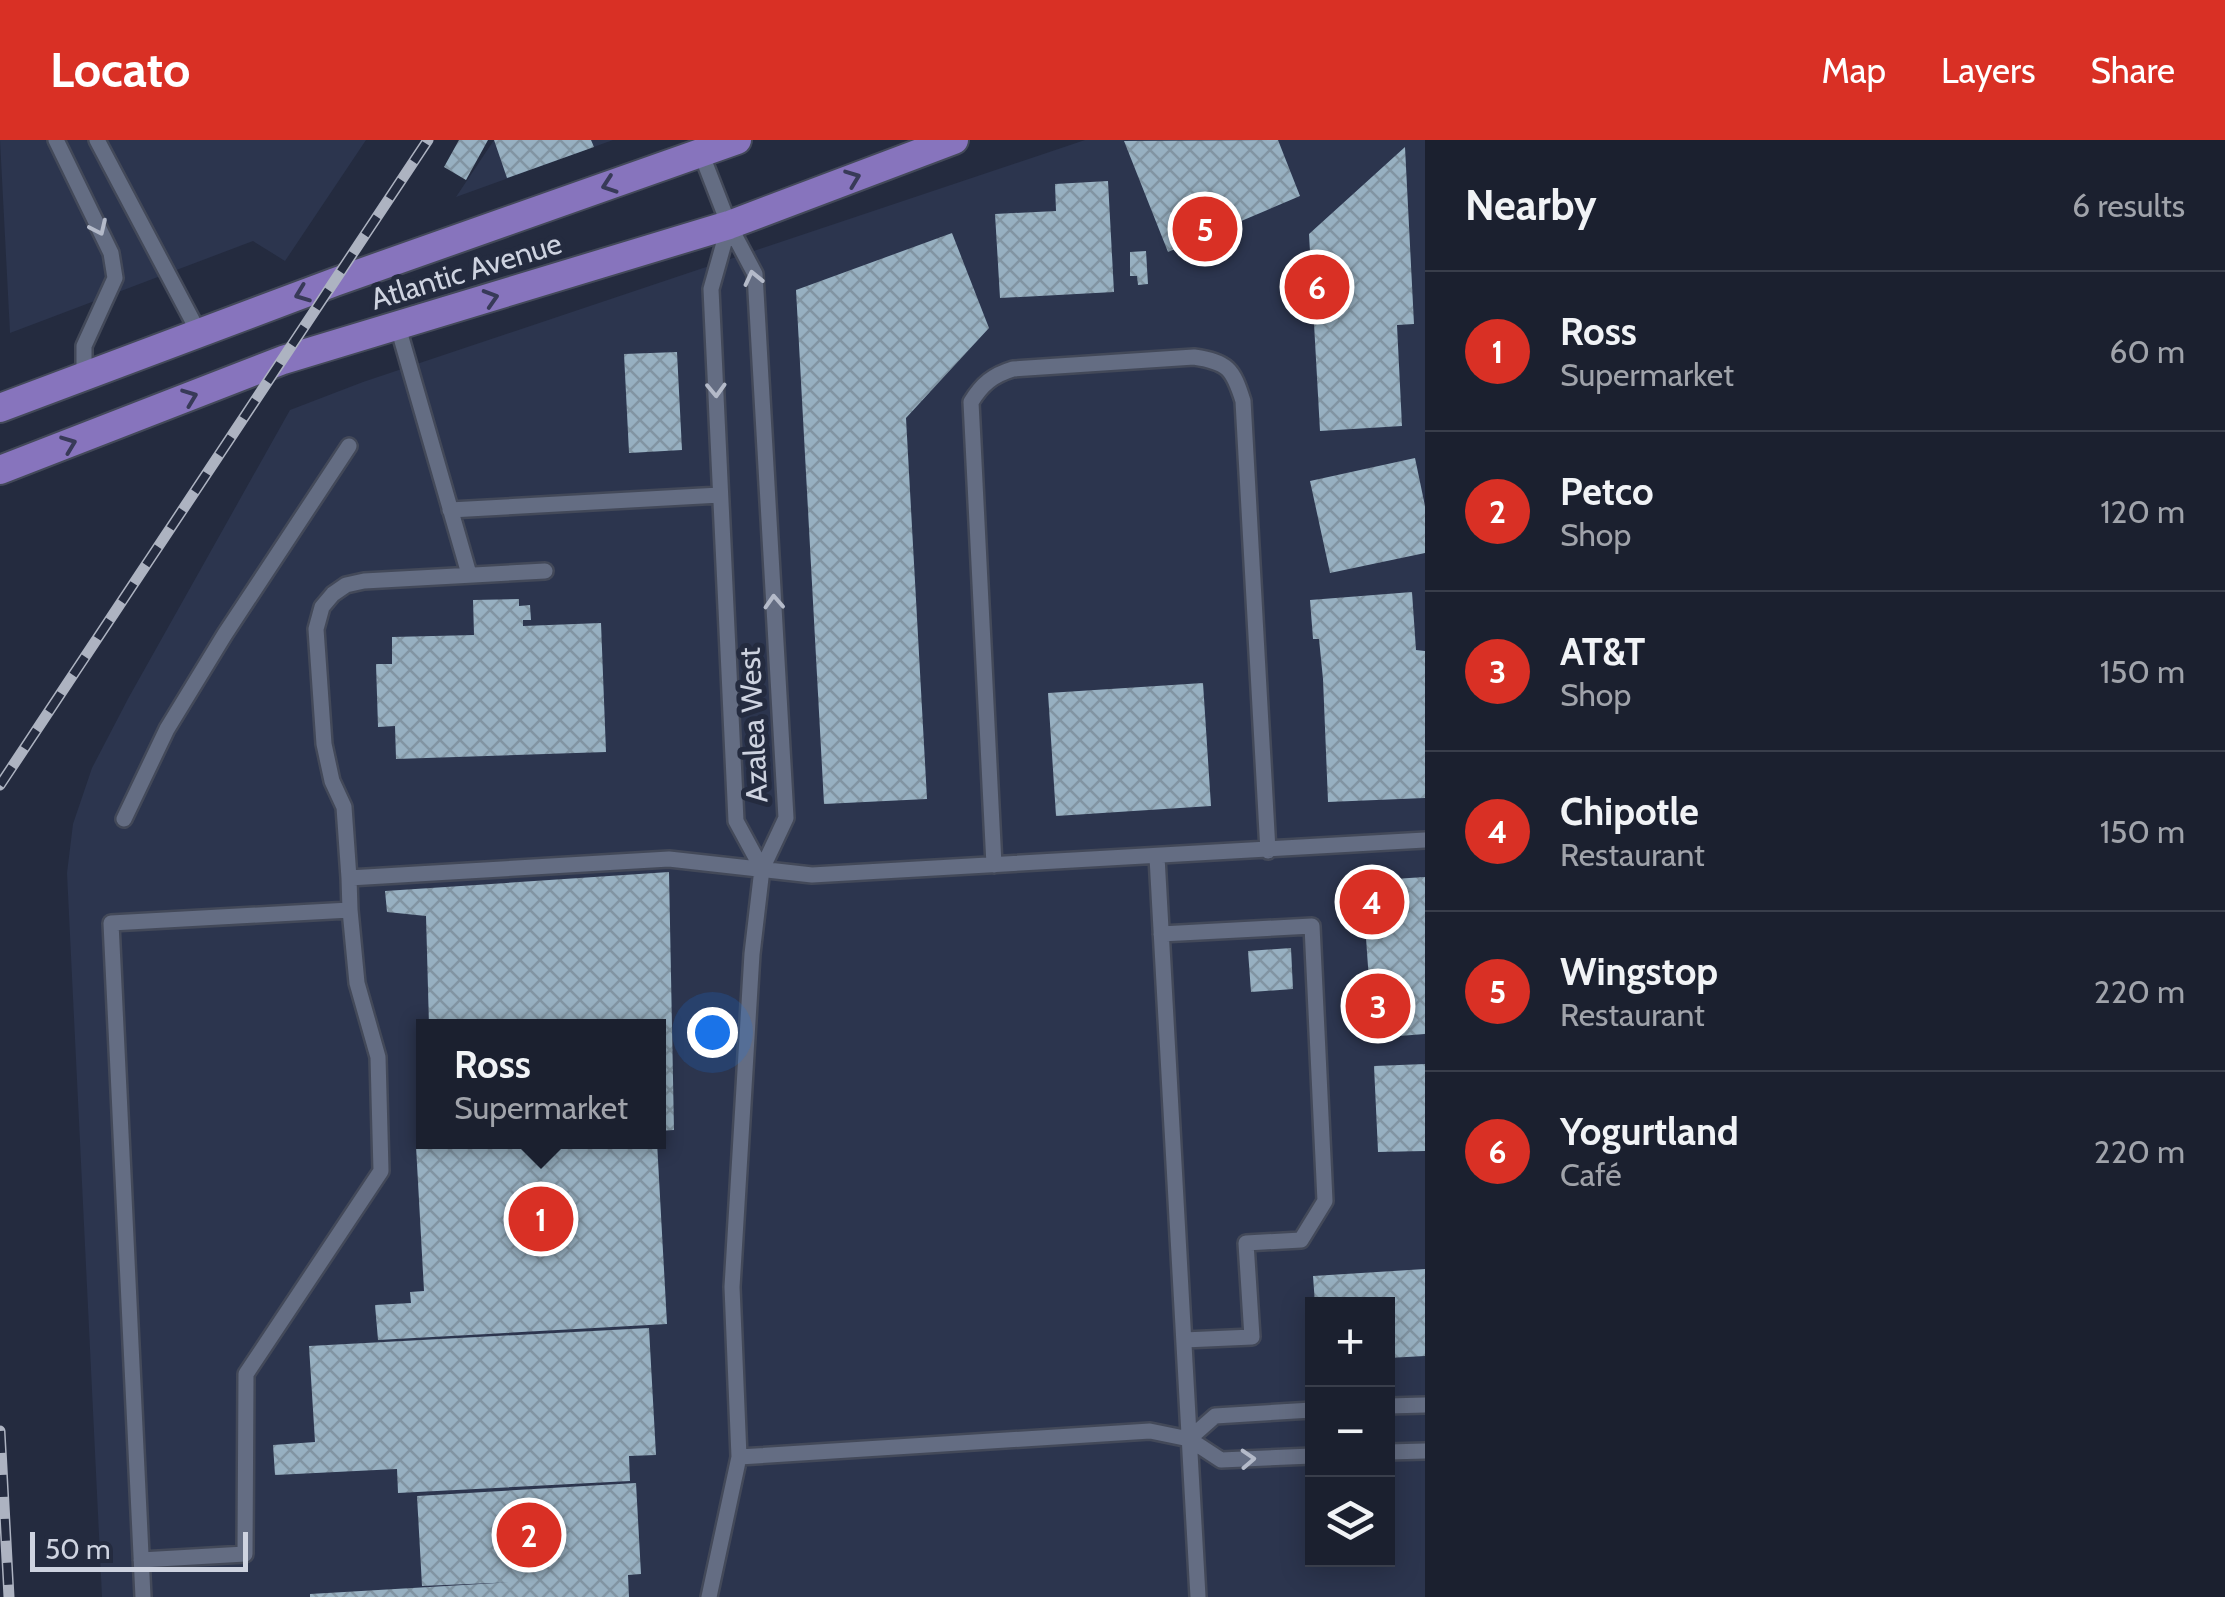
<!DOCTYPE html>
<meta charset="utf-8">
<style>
:root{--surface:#1b202f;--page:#282d3b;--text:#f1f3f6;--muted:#a0a3aa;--line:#393e4b;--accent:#d93025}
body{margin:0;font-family:Cabin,sans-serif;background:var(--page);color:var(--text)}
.controls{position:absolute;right:30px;bottom:30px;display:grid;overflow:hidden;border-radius:0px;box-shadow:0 5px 25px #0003}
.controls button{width:90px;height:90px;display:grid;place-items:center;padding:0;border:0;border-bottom:2px solid var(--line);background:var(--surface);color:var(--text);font:50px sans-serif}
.scale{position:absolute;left:30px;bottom:25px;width:218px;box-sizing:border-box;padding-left:10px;border:5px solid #ced3e0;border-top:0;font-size:28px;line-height:35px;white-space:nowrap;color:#ced3e0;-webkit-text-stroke:8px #242b3f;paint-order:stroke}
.you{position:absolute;left:712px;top:892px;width:35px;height:35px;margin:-25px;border:8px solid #fff;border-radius:50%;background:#1a73e8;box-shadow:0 0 0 15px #1a73e833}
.badge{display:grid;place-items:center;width:65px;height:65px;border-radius:50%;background:var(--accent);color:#fff;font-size:32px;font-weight:700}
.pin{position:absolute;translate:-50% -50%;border:5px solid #fff;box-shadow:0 2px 10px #0006}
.popup{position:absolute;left:416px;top:879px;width:250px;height:130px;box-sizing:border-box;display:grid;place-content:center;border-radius:0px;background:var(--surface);filter:drop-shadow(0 2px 8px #0005);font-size:32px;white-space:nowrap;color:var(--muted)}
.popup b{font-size:38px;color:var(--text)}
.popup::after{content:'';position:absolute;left:50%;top:100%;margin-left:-20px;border:20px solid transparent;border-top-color:var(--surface)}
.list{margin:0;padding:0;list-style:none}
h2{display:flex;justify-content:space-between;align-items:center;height:130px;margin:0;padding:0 40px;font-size:42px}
h2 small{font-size:32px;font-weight:400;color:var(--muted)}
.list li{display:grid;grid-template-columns:65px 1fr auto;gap:30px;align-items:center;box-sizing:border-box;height:160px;padding:0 40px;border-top:2px solid var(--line)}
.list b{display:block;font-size:38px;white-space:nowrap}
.list p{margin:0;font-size:32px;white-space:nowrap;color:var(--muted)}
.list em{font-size:32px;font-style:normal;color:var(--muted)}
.icon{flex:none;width:55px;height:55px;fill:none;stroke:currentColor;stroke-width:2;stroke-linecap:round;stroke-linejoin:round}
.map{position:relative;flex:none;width:1425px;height:1457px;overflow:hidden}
header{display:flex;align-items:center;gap:60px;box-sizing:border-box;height:140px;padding:0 50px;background:var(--accent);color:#fff}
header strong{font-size:48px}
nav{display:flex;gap:55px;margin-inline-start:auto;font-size:35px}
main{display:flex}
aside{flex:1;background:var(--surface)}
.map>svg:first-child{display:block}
.built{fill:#2c354e;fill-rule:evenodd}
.building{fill:url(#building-cross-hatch)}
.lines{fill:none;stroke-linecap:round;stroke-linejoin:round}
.service-casing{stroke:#434959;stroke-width:20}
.primary-casing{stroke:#434959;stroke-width:32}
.service{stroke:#646d83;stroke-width:15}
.primary{stroke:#8774bd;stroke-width:28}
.rail-casing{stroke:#adb3c1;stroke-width:11}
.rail{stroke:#242b3f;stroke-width:8;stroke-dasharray:22;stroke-linecap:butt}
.oneway{stroke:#383a58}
.oneway2{stroke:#b4bac9}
.labels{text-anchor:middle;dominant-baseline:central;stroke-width:10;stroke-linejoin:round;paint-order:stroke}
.street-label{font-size:30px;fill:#ced3e0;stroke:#242b3f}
</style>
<header>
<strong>Locato</strong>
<nav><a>Map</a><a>Layers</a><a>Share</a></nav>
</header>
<main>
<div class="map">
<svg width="1425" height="1457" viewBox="0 0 1425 1457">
<defs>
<pattern id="building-cross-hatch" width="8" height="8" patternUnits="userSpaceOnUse" patternTransform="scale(2.5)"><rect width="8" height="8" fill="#97b0c1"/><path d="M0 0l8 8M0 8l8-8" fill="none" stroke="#8194a2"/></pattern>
</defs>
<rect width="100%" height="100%" fill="#242b3f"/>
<path class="built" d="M0 0H366L285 121 253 101 10 193Z
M494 0H613L456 57Z
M1085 0H1425V1457H102L67 733 73 684 92 628 129 557 290 270 363 242ZM424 886H658V1002H424ZM1312 1164H1388V1420H1312Z"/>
<path class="building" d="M459 0H488L466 40 444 27Z
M494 0H591L594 7 507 38Z
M1278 0 1300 56 1168 112 1124 1Z
M1405 7 1414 184 1397 185 1402 286 1320 291 1309 94Z
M1108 41 1114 152 1000 158 995 74 1056 71 1055 44Z
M952 93 989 188 906 278 927 659 824 664 796 150Z
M1146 111 1148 144 1138 145 1137 136H1130V112Z
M677 212 682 310 629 313 624 214Z
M1415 318 1425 366V413L1330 433 1310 341Z
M1412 452 1416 510 1425 511V658L1328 662 1323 539 1319 499H1313L1310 460Z
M519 459V466L530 465 531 480H523V486L601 483 606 612 396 619 395 586 378 587 376 524H392V497L474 495 473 460Z
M1203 543 1211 666 1056 676 1048 553Z
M669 732 674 990 658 991V886H429L426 776 387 772 385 751Z
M1425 737V894L1373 898 1362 741Z
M1291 808 1293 849 1251 852 1248 811Z
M1425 924V1011L1378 1012 1374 926Z
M505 1002H657L667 1184 378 1200 375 1165 411 1163 410 1152 424 1151 416 1006Z
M1425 1129V1216L1388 1218V1164H1315L1313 1136Z
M649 1188 656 1315 629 1316 630 1341 398 1353 397 1329 275 1335 273 1305 315 1302 309 1206Z
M636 1343 641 1434 628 1435 629 1457H310V1454L514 1442 422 1446 417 1356Z"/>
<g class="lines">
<defs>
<path id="service" d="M56 0 111 113 115 138 84 206V235
M97 0 199 193
M701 13 729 85 755 134 786 678 762 729 752 814 732 1147 739 1317 709 1457
M729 85 711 149 736 681 762 729
M398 187 469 434
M450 370 720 355
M124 679 167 589 225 494 349 306
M1157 717 1198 1457
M994 725 971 262C982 244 993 235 1013 229L1194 217C1228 222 1233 229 1243 261L1268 711
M349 738 344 667 332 641 324 604 316 489 322 467 333 454 346 445 364 441 545 431
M1161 794 1312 786 1325 1061 1301 1100 1246 1103 1252 1197 1184 1200
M1388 1266 1425 1265
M1189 1299 1215 1276 1312 1270
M1388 1312 1425 1311
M739 1317 1150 1291 1189 1299 1221 1320 1312 1316
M141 1420 245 1414 246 1234 381 1031 378 917 357 843 350 770
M143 1457 111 783 350 770 349 738 669 719 812 735 1425 700"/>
<path id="primary" d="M0 268 335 142 737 0
M0 330 283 220 729 85 954 0"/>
</defs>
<use href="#service" class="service-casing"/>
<use href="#primary" class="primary-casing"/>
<use href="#service" class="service"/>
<use href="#primary" class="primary"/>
<defs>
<path id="rail" d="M0 645 428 0
M0 1291 9 1457"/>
</defs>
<use href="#rail" class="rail-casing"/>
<use href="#rail" class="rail"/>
</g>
<defs><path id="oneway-chevron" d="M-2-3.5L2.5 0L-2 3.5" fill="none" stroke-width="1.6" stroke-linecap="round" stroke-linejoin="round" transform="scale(2.5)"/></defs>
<g class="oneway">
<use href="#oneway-chevron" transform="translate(853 38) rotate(-21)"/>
<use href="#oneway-chevron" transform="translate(609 45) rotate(161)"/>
<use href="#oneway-chevron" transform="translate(302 154) rotate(159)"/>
<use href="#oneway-chevron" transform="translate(491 158) rotate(-17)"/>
<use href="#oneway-chevron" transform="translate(190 257) rotate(-21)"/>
<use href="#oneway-chevron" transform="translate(69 304) rotate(-21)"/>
</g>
<g class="oneway2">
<use href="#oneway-chevron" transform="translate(99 88) rotate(65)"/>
<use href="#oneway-chevron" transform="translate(753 138) rotate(-103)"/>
<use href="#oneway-chevron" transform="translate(716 250) rotate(88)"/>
<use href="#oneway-chevron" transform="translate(774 462) rotate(-93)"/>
<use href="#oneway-chevron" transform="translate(1248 1319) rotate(-3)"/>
</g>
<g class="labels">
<g class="street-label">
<text transform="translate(466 131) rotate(-17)">Atlantic Avenue</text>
<text transform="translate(753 585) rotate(-93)">Azalea West</text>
</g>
</g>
</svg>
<div class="controls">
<button>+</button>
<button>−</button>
<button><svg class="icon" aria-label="layers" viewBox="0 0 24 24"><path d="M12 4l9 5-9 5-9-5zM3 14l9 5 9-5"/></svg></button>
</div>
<div class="scale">50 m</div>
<div class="you"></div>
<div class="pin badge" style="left:541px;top:1079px">1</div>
<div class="popup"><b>Ross</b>Supermarket</div>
<div class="pin badge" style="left:529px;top:1395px">2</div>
<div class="pin badge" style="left:1378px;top:866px">3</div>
<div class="pin badge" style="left:1372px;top:762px">4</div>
<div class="pin badge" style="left:1205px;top:89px">5</div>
<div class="pin badge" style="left:1317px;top:147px">6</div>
</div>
<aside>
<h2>Nearby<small>6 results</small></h2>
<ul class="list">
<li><span class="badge">1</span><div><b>Ross</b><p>Supermarket</p></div><em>60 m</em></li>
<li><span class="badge">2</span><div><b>Petco</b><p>Shop</p></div><em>120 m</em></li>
<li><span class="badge">3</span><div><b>AT&amp;T</b><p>Shop</p></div><em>150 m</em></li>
<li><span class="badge">4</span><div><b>Chipotle</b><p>Restaurant</p></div><em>150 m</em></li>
<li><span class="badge">5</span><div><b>Wingstop</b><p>Restaurant</p></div><em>220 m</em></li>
<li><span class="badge">6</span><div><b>Yogurtland</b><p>Café</p></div><em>220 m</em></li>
</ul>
</aside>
</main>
